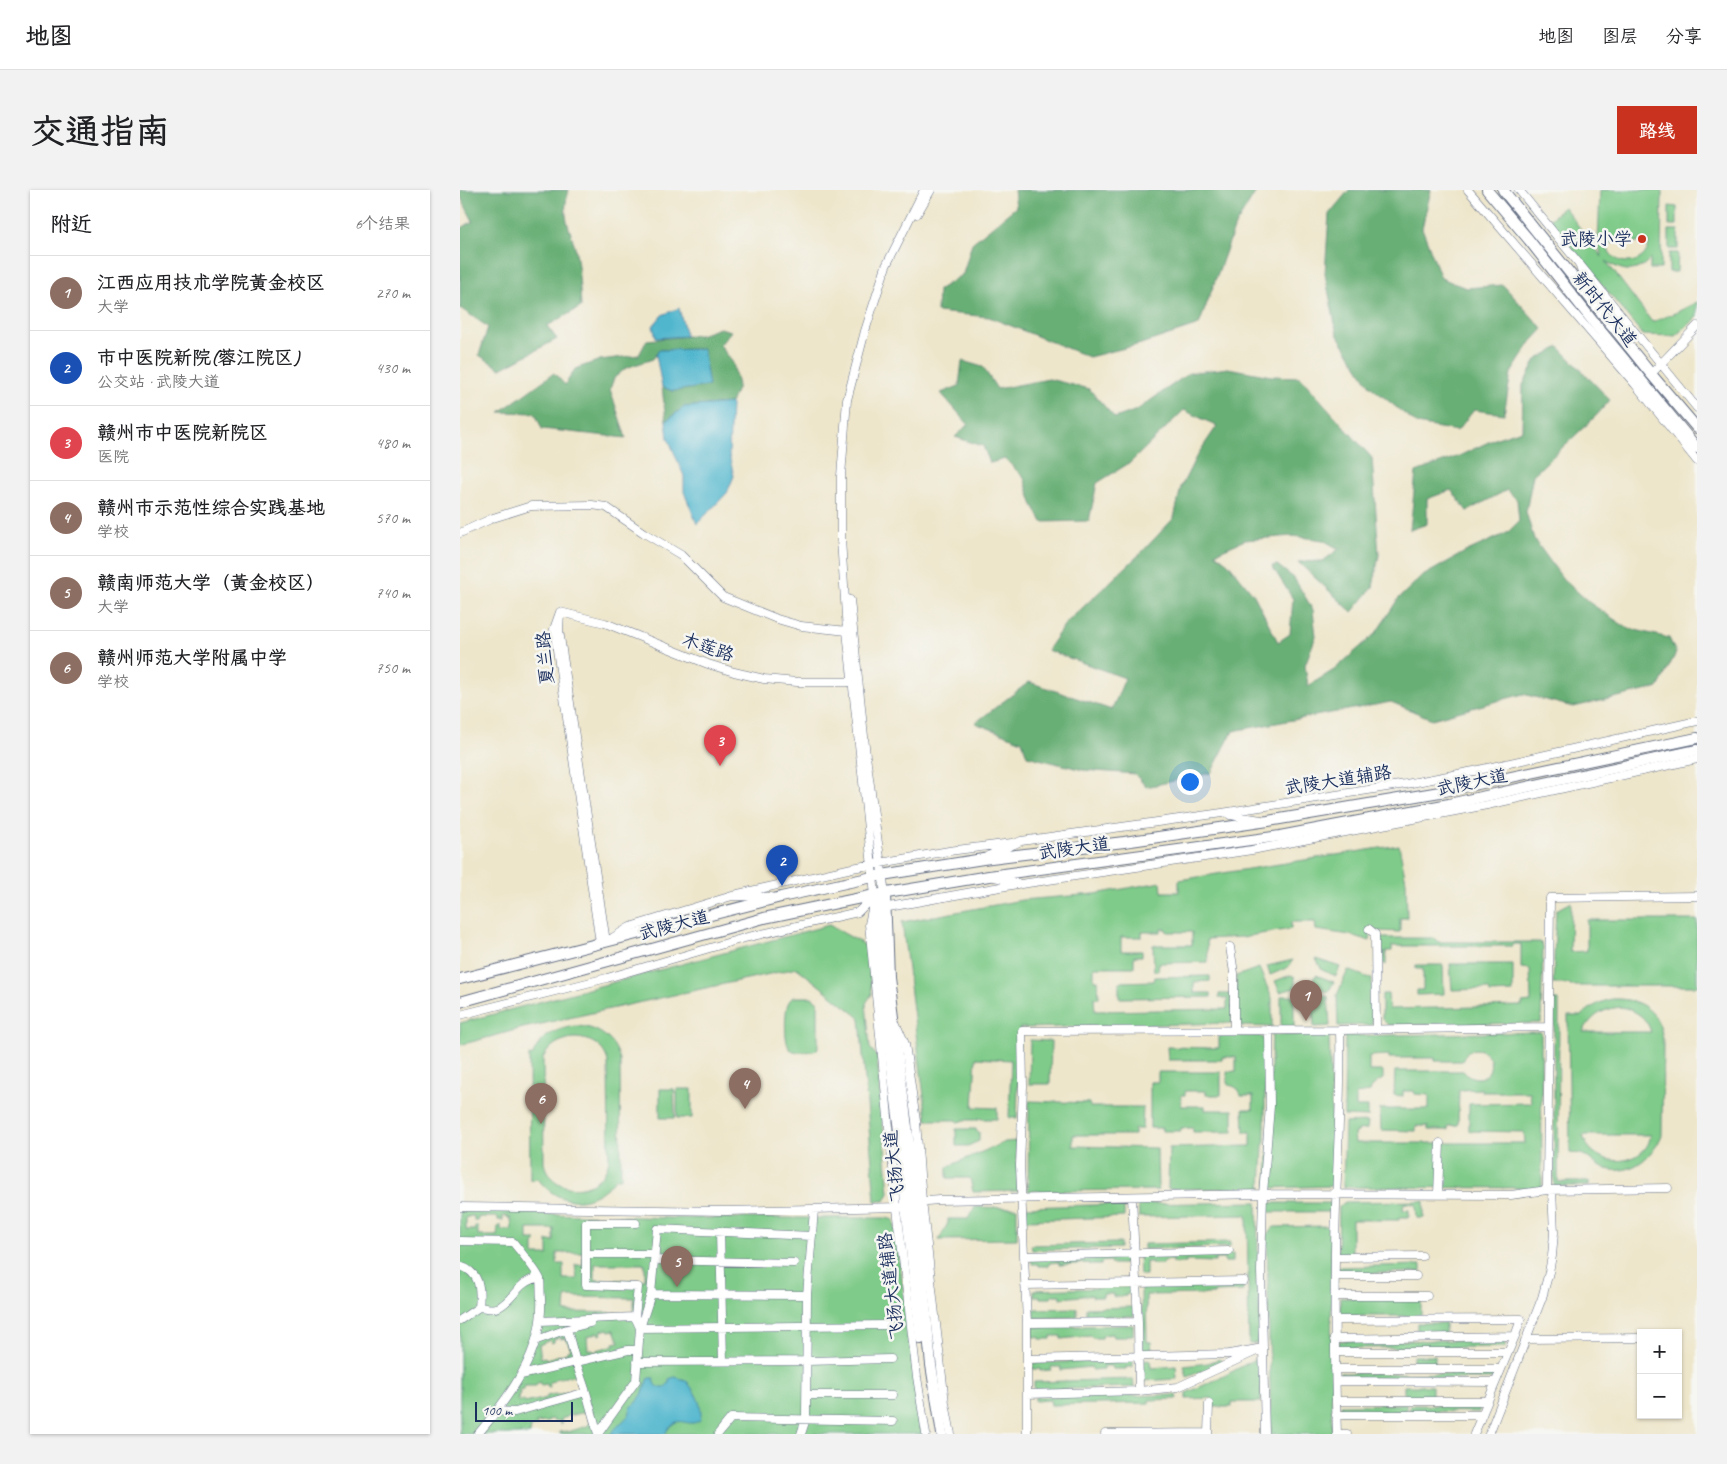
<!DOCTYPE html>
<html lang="zh">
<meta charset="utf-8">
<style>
:root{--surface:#fff;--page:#f2f2f2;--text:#202124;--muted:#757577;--line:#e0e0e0;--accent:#c8321e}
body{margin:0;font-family:Caveat,"LXGW WenKai TC",sans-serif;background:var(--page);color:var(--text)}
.controls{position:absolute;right:15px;bottom:15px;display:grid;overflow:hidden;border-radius:0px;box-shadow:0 1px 4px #0004}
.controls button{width:45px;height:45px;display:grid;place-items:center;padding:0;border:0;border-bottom:1px solid var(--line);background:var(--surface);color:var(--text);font:25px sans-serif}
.scale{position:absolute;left:15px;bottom:12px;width:98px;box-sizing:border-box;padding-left:5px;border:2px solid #1b2f5e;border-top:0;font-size:14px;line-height:18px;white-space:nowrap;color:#1b2f5e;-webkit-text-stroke:4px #f6f6f2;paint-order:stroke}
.you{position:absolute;left:729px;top:591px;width:18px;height:18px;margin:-12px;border:4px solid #fff;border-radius:50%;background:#1a73e8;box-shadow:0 0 0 8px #1a73e833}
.badge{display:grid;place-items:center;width:32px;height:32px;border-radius:50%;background:var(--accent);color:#fff;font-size:16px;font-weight:700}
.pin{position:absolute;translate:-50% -41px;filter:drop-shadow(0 1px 2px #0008)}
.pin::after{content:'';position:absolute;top:26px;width:18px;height:15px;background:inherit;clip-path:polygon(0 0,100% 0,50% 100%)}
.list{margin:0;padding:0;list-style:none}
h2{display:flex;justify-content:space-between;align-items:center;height:65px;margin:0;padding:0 20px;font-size:21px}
h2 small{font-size:16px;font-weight:400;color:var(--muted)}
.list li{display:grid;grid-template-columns:32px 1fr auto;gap:15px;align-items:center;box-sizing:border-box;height:75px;padding:0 20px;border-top:1px solid var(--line)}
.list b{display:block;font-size:19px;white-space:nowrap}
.list p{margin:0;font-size:16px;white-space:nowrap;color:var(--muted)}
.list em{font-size:16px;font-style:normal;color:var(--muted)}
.map{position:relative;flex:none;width:1237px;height:1244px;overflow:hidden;border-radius:0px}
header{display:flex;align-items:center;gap:30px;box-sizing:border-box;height:70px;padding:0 25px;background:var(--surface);border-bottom:1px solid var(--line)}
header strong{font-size:24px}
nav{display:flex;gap:28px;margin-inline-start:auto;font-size:18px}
.intro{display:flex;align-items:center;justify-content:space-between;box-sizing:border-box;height:120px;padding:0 30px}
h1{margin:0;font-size:35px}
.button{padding:12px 22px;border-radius:0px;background:var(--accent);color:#fff;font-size:18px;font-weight:700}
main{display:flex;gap:30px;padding:0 30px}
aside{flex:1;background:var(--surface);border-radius:0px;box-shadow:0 1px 4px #0004}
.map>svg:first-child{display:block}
.green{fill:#7fcb89;stroke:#4d7d74;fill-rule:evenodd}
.forest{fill:#67af75;stroke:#416f6a}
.water{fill:#4fb6cd;stroke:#357296}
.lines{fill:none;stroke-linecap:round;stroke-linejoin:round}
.minor-casing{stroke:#656f84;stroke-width:9}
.major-casing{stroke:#656f84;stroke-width:12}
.minor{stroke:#fff;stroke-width:8}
.major{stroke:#fff;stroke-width:10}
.poi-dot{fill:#c8321e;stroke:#f6f6f2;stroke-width:2}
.labels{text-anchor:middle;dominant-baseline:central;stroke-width:5;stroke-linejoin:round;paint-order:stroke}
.poi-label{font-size:18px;fill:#1b2f5e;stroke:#f6f6f2;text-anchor:end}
.street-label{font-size:18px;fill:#1b2f5e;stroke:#f6f6f2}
</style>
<header>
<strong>地图</strong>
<nav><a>地图</a><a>图层</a><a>分享</a></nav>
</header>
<div class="intro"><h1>交通指南</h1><a class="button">路线</a></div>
<main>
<aside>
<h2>附近<small>6个结果</small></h2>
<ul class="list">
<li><span class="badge" style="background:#8d6e63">1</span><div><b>江西应用技术学院黄金校区</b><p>大学</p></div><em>270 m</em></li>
<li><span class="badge" style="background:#1a4fb4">2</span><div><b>市中医院新院(蓉江院区)</b><p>公交站 · 武陵大道</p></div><em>430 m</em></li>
<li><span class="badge" style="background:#e0444e">3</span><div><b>赣州市中医院新院区</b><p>医院</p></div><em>480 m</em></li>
<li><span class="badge" style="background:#8d6e63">4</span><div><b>赣州市示范性综合实践基地</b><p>学校</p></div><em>570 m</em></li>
<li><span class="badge" style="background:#8d6e63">5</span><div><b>赣南师范大学（黄金校区）</b><p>大学</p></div><em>740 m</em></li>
<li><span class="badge" style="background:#8d6e63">6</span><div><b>赣州师范大学附属中学</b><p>学校</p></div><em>750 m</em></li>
</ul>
</aside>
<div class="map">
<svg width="1237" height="1244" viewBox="0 0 1237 1244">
<rect width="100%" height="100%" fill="#f6f6f2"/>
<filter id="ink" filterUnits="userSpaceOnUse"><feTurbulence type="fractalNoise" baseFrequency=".02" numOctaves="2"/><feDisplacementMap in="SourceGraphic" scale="10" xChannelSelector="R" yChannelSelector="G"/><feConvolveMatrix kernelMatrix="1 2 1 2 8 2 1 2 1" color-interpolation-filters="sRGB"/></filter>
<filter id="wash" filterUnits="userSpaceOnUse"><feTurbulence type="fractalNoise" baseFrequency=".0096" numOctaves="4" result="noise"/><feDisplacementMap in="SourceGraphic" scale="20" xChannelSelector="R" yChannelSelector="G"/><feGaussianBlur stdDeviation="1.12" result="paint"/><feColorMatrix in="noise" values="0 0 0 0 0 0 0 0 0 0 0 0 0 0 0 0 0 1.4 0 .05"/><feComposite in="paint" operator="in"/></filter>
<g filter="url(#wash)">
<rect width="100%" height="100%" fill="#eee6cb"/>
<path class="green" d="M1140 0H1202L1201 79H1190V69C1175 86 1161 81 1146 71L1192 132 1215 123 1237 112V127L1215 146 1183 145 1089 30 1104 17 1142 67 1138 53ZM1189 52C1188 77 1151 80 1146 53Z
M1209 16 1217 17V35H1209Z
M1209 40H1218V59H1209Z
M1209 63H1218L1217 82H1209Z
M939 655 946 691 947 728H940V742L915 741 911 743 910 751 890 745 856 740 855 732H831V739L794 745 784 748 782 747 747 749 748 772 699 773 698 781H694L693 755H732V742H707L706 739H701V742H682V747H661V761H682V766H674V777H634V790H638L639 808H634L635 821 767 819V808H759V804H771L772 833 560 838 557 928H549L551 870 516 868 513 917 537 918V929H521L520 928H518V930H503L502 931 497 932V930H467L442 732 562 710 635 704 701 692 702 702H719V690Z
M1111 712 1110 762 1127 761V730H1237V796H1110V794H1093L1096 720Z
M369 735 407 756 412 804 406 813 410 858 417 866 429 1003 425 1011H415L400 828 337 778 63 838 0 855V833Z
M919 748H974L978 752H1080L1083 757 1081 833 928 835 922 829V804H928L929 819 1062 816V813L1071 812 1070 779 1061 778V754H1052V756H932V761H926V775L920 771Z
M856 769 880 777 876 786 862 780Z
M833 770 827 778 810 785 807 776Z
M990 774H1053V802L1030 803 1029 799 992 800Z
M956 775H983L984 804 957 805V800H963V779H956Z
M799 778 812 808V837L782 836 777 831 776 786Z
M888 780 912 789V835L878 836 877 805Z
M831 785 835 787V798L820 802 815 791Z
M856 785 874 792 868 802 852 797 854 787Z
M750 786V791L734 792V803H751V807L659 808V792L694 791 695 787Z
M821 806H834V837H821Z
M853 806H868L870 836 854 837Z
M333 807H352L358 812V857L357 860C350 862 336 864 330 859 324 853 325 825 327 817 328 812 330 810 333 807Z
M1152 809C1180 808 1199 820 1203 849L1202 945C1193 968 1167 989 1141 977 1134 974 1128 966 1121 964 1118 963 1113 964 1110 963L1108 826H1121C1131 817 1139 812 1152 809ZM1161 817C1176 820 1187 828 1191 842H1123C1132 825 1143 819 1161 817ZM1123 945H1191C1190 948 1189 953 1187 956 1171 980 1129 973 1123 945Z
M1094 810H1099L1098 992H1129V996H1094Z
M115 836C137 836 156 849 160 871L161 988H156C134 1016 101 1019 78 989L70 990 69 866 73 865C80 846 96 839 115 836ZM114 848C129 848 144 855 148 872L149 969C144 1005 92 1008 84 973L83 868C90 855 99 850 114 848Z
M1081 842 1082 998 883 997 885 933 908 932 907 939 898 940V942L894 943 895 953H1065L1064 942 1009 941V914L1071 913 1070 902H1022V899L999 900 998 935 988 936V940H968V936H956V941L921 940 920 919H969V905L955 904 954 901H943V906L934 905 935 881H1003C1007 885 1012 888 1018 888 1040 886 1031 849 1007 862L1002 871H975V868H929V865L909 866V881H923V889C917 892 912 895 910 902L896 904V917H908V927L884 926 885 846Z
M812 845H869L874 996 807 998Z
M759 846H800L805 850V951L803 956 801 998 708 999 709 958 791 956V942H784L783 919H793V906H781C780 899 775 896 768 895L767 882 776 881V867H762V870H708L707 857 759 858Z
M570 850 591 851 590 894H569Z
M698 882H761V905H746V901H725V905H721V916H745V920H773V942H733V938H721V941H702V938H690V892H698Z
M200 899H214L215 928H200Z
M217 899H232V928H217Z
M569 911 629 913 630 917H683L682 939H674V945H613V956L697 958 698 1000 568 1001Z
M516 939V941L519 942V951L508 956H496V939Z
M556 951 558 1001 513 1002 510 988H487V977L545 952Z
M964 1011V1028H957L956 1014 944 1013 943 1020H949V1027H939V1030H892V1065L878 1063 879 1017 885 1012Z
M797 1012 800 1153 789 1154 787 1025 679 1027 678 1014Z
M806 1013H871V1022H806Z
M664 1014V1027L566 1030V1017Z
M515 1017 557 1018V1049L479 1050 488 1033V1029H508Z
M32 1020 61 1023 210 1028H426L434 1030 463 1244H100L99 1242 107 1241 108 1242 127 1236 130 1234 127 1222 107 1226V1227L101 1229 102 1234H100L99 1230 94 1232 93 1229 88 1230V1232L76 1233 77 1236 71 1237 70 1244H0V1021ZM10 1026H14V1031H17L18 1027H38V1030H43V1026H47L48 1028H51L52 1040H41V1036H38L37 1046H18V1036H15V1040H6V1027H9ZM68 1039H94V1051H87V1054L88 1055V1065H74V1054L76 1053V1050H68ZM97 1063H123V1075H115L117 1089H103V1078L104 1077V1074H97ZM135 1074H185V1090H135ZM106 1107 174 1108V1123L105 1122ZM148 1139 149 1141 154 1140 159 1152 154 1153V1155L134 1161 133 1159 128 1160 127 1147 138 1142 139 1145 142 1144 141 1141ZM101 1147V1149L106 1148 111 1160 107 1161V1163L86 1169 85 1167 81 1168 79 1155 90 1150 91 1153 94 1152V1149ZM115 1185 118 1197 115 1200 96 1205 95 1204 87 1206V1208L65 1213 64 1211 59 1212 58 1205 60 1204 59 1200 64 1199V1196H76V1194L80 1192 81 1195 87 1194 88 1197H90L89 1192 95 1191V1189Z
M867 1036 871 1043 872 1244H811L807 1044 814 1037Z
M770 1052V1057L684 1059V1054Z
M660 1053V1058L572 1060 571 1055Z
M773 1064V1072H765L764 1069H755V1072L726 1071V1073H713V1070L703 1071V1074H692V1072H686V1085H680L679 1066Z
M671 1065V1072H664V1074H651L650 1071 641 1072V1075H630L629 1073 599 1075V1072L589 1073V1076H578V1074H572L571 1068Z
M961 1075V1082L878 1084V1077Z
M783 1095V1101L754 1102V1104L686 1105 687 1152H691L692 1160H682L681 1097Z
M673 1097V1104H666V1106L653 1107V1104H643V1107H632V1105L601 1108V1105H592L591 1108H580V1106L574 1107V1100Z
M880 1108H961V1126H880Z
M674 1117V1126H626V1118Z
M617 1118V1127L574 1128V1119Z
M957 1133H985V1143L957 1144Z
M673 1135V1145H666L665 1147H653L652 1144 643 1145 642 1148H632L631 1146 601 1149V1146H591V1149H580L579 1147H573V1137Z
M1045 1150V1157L879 1158V1151Z
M801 1166V1212H772V1217H753L752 1208 726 1209V1203L762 1187Z
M953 1166H975V1176H953Z
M759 1169 763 1172 727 1187 724 1176 748 1173Z
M673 1170V1177H666V1179H653L652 1176H643V1179L632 1180 631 1177 601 1180V1177H591V1180L580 1181V1179H573V1173Z
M690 1170 691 1178 716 1176 717 1189 683 1191 682 1171Z
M880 1183 1033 1184V1189L880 1188Z
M673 1189 674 1197 574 1200V1192Z
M944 1196H972V1207H944Z
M716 1205 717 1209 689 1210V1213L591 1215 590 1210 575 1211V1207Z
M946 1214V1221L881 1223V1215Z
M950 1215 1019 1216V1222L950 1221Z"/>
<path class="forest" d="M0 0H109C100 27 111 37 116 62 119 80 120 99 121 117L87 136 97 149 41 179 19 165 28 137 0 118V39L13 31 0 6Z
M554 0H797L775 36 739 135 681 154 629 167 529 127 477 122 478 100 503 84 512 53 556 17Z
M889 0H971L962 38 981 88 1006 98 1043 95 1083 139 1071 152 1051 183 1044 224 1014 220 997 241 957 234 910 196 877 144 865 84 869 24Z
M260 138 271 141 260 155 273 173 278 196 271 213 224 217 206 231 202 197 213 201 243 159 199 160 193 169 166 178 154 188 150 199 166 248 82 239 75 223 40 222 94 183 105 195 115 179 140 170 179 165 187 150 240 145Z
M1099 157 1150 210 1136 226 1073 285 1066 322 1074 349 1103 389 1130 413 1167 438 1209 448 1216 463 1198 498 1113 517 1063 504 972 529 931 512 773 541 751 583 686 597 675 584 623 580 567 566 562 551 515 533 569 492 652 520 665 488 587 460 605 434 681 363 714 328 721 297 736 267 757 236 724 220 671 272 637 293 629 331 582 332 572 313 564 288 545 269 530 273 523 256 495 247 508 234 481 203 499 196 502 171 523 177 537 199 589 189 629 199 655 228 677 220 729 183 768 178 811 186 840 187 912 268 919 365 913 397 892 422 838 372 863 371 879 359 863 350 832 346 785 350 755 363 768 373 794 405 818 452 830 444 833 409 812 376 817 375 834 388 853 420 856 446 845 475 848 496 874 480 916 443 938 409 961 387 1005 362 1047 343 1059 331 1057 310 1047 300 1007 321 991 300 967 309V334L950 340 956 282 999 266 1037 248 1062 240 1063 195 1076 170Z"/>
<path class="water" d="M219 118 226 146 196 148 193 136 202 125Z
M243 159 249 196 213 201 202 197 196 165 199 160Z
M271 213 269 265 274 286 267 303 237 334 224 302V286L208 248 206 231 224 217Z
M215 1187 226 1190C235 1202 244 1215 240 1230 227 1240 218 1220 205 1244H150L169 1225 171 1218 182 1205 189 1188H194V1193L197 1197H205L209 1193V1189Z"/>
</g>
<g filter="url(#ink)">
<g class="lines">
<defs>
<path id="minor" d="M464 0 426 76 405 141 387 210 381 286V349L387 441 415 705 409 734 437 1018 457 1187 466 1244
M1008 0 1175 194 1237 271
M1059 0 1237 218
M457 24 471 0
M1119 74 1129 103
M1191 184 1237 136
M0 343 33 328 71 316 132 315 146 317 184 343 221 365 263 407 317 429 341 436 387 441
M390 410 406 566 425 704
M100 422 145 433 248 474 274 482 304 489 337 492H393
M984 599 1008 585
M770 625 801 630
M528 666 561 651 762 623 946 594 1014 581 1237 531
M534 687 561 694 792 660 1027 615 1237 569
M278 704 392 678 489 661 552 653
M423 718 557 694
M909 739 915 744 916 839
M140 753 94 439 100 422 99 440 146 752 170 737 272 706 311 707
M770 757 774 783V840
M0 825 147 788 284 748 398 722 415 705
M436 833 445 854 456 931 462 1011 485 1213 491 1244
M1087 1000 1090 708 1237 706
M978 1004 980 953
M672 1007 678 1132 679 1201
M451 1013 455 1012 479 1010 803 1004 1051 1005 1087 1000 1208 998
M0 1017 266 1021 440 1017
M176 1033H126V1095L178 1097 175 1127 180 1138 428 1135
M260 1041 263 1171
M0 1051 53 1052C59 1060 77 1081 80 1089 81 1095 80 1102 81 1108 84 1161 50 1206 18 1244
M127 1064H195
M564 1066 769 1061
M875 1067 962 1066
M195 1070 334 1073
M0 1076C20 1082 21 1099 19 1117L0 1130
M875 1086H956
M565 1095 784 1091
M191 1104 347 1105
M875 1106H967
M19 1117C25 1118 33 1120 39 1117 54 1110 58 1090 79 1088
M875 1130 1061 1129 1055 1146 1014 1244
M80 1131 175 1127
M567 1133 678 1132
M107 1139 130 1133
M874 1149 1055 1146
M1066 1149 1181 1148
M875 1162H1048
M567 1169 769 1164 803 1158 805 1244
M177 1172 347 1171 430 1169
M875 1179H1040
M61 1185 116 1172 107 1139 77 1150
M876 1191 1035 1192
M126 1202 116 1172 168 1160H178
M567 1204 679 1201 718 1197 803 1158 801 1081 803 1004 810 916 809 840
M347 1205H433
M876 1211H1027
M37 1221 55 1222 126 1202 138 1244
M876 1225H1022
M138 1244 176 1191 180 1138 191 1104 197 1039 352 1046
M258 1244 271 1228 433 1231
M341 1244 346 1229 347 1105 354 1020
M567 1244V1133L560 976 563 896 562 841 880 840 1088 837
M645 1244 748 1243
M748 1244 749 1214
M877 1244C875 1185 874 1127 875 1069 875 992 882 916 880 840
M877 1244H887
M1029 1244 1082 1108 1089 1082 1092 1066 1094 1043 1092 1000"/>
<path id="major" d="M1027 0 1069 50 1135 134 1237 258
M1043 0 1191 184 1237 238
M425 704 428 787 450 961 471 1175 482 1244
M415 705 420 782 440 942 446 1015 461 1149
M0 789 321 707 422 685 523 669 664 652 808 631 980 602 1237 548
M0 812 304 728 415 705 529 686 820 646 989 614 1237 560"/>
</defs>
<use href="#minor" class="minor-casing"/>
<use href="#major" class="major-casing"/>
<use href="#minor" class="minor"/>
<use href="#major" class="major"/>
</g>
</g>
<circle class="poi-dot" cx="1182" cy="49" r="5"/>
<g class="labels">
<g class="poi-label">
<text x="1172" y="49">武陵小学</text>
</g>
<g class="street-label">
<text transform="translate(1145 119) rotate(51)">新时代大道</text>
<text transform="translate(248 457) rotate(19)">木莲路</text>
<text transform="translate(85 468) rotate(-95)">夏兰路</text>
<text transform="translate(878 590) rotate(-9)">武陵大道辅路</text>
<text transform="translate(1012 592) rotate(-12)">武陵大道</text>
<text transform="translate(614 658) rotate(-8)">武陵大道</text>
<text transform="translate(214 735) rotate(-15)">武陵大道</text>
<text transform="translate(434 976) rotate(-96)">飞扬大道</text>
<text transform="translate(431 1096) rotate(-97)">飞扬大道辅路</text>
</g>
</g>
</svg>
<div class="controls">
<button>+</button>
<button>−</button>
</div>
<div class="scale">100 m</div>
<div class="you"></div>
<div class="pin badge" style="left:846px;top:831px;background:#8d6e63">1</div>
<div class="pin badge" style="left:322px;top:696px;background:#1a4fb4">2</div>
<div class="pin badge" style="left:260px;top:576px;background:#e0444e">3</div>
<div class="pin badge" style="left:285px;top:919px;background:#8d6e63">4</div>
<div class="pin badge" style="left:217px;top:1097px;background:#8d6e63">5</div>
<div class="pin badge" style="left:81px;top:934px;background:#8d6e63">6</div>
</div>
</main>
